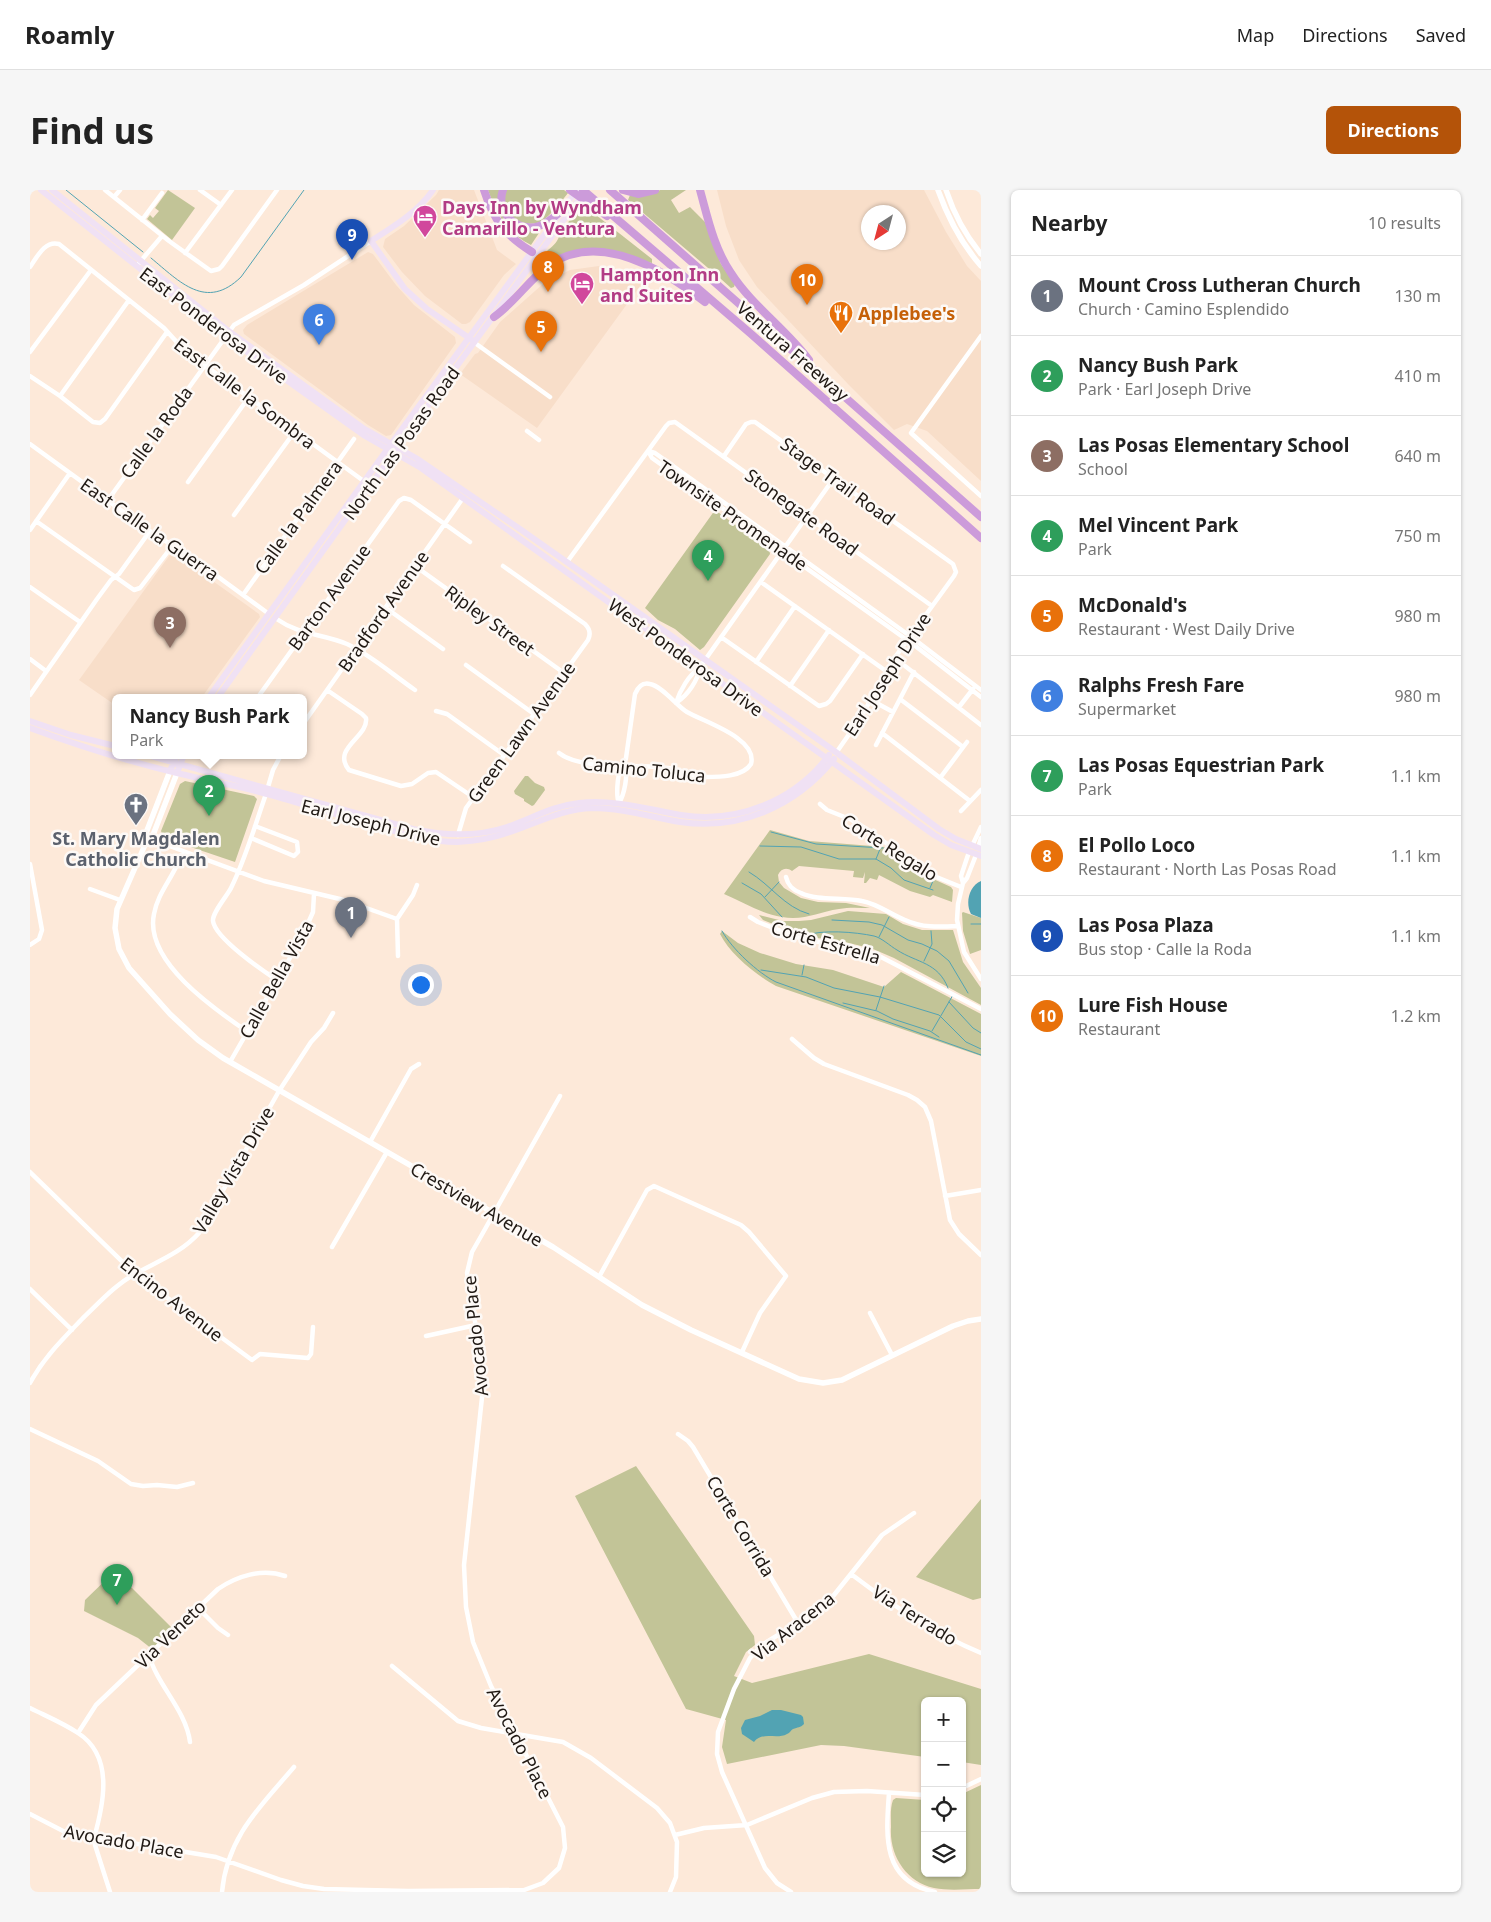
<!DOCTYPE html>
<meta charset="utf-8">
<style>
:root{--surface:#fff;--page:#f6f6f6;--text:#222;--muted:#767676;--line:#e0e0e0;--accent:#b45309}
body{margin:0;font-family:"Noto Sans",sans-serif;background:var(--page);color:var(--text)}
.controls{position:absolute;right:15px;bottom:15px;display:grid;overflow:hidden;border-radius:8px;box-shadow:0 1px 4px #0004}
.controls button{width:45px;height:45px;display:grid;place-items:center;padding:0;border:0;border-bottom:1px solid var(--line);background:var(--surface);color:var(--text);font:25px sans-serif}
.compass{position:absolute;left:831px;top:15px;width:45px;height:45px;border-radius:50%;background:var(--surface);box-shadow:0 1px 4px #0004;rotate:216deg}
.you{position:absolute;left:390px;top:794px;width:18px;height:18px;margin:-12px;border:4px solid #fff;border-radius:50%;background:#1a73e8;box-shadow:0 0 0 8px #1a73e833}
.badge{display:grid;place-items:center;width:32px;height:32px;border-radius:50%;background:var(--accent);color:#fff;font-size:16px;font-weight:700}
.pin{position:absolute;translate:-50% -41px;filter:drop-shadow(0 1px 2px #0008)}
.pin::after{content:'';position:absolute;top:26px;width:18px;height:15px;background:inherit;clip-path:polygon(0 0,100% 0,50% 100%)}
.popup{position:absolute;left:82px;top:504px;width:195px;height:65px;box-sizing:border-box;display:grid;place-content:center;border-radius:8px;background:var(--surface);filter:drop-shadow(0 1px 4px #0005);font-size:16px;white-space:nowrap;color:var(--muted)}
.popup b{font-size:19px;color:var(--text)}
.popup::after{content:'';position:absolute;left:50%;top:100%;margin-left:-10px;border:10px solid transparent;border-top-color:var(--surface)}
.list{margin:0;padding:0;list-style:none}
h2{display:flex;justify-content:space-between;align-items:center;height:65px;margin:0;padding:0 20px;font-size:21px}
h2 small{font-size:16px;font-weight:400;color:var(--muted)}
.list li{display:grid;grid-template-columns:32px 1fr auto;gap:15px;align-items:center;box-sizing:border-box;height:80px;padding:0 20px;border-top:1px solid var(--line)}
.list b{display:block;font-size:19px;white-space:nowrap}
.list p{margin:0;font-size:16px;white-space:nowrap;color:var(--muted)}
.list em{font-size:16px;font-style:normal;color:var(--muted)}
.icon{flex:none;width:28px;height:28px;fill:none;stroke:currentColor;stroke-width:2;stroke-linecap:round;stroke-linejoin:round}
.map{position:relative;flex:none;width:951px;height:1702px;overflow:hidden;border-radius:8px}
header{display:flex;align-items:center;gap:30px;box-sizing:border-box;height:70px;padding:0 25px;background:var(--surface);border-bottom:1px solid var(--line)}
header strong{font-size:24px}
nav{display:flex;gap:28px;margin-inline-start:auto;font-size:18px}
.intro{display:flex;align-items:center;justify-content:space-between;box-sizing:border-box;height:120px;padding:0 30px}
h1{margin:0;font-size:35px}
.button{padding:12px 22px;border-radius:8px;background:var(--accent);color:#fff;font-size:18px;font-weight:700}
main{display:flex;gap:30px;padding:0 30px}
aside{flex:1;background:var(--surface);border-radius:8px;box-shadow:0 1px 4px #0004}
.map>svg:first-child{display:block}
.built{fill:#f8dec9;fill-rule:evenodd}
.green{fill:#c2c497}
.water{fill:#52a3b3}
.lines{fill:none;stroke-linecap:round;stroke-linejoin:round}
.stream{stroke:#52a3b3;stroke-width:1}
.minor{stroke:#fff;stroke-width:4.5}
.tertiary{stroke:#fff;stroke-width:5.5}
.secondary{stroke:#f0e1f4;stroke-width:6}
.motorway{stroke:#cc9bda;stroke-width:8}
.labels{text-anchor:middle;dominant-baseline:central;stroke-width:5;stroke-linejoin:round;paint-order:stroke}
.hotel-label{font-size:18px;font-weight:bold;fill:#b23c85;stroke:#fdf9f6;text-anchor:start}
.food-label{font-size:18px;font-weight:bold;fill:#c56008;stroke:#fdf9f6;text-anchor:start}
.street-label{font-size:18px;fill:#1f1813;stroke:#fdf9f6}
.worship-label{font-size:18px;font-weight:bold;fill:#5b616d;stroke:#fdf9f6}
</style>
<header>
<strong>Roamly</strong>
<nav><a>Map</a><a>Directions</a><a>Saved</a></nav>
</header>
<div class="intro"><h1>Find us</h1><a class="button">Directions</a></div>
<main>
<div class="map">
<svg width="951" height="1702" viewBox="0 0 951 1702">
<rect width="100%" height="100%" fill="#fde9d9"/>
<path class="built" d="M409 0H444L467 60 486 74 474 85 440 132 436 134H432L395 106 372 82 353 57 355 49 374 36 406 5Z
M687 0H894L916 42 937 76 951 91V291L897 241 877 234 864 240 818 194 727 97 709 70 696 36ZM838 22H868V52H838Z
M338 62 343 64 366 95 384 115 425 147 426 153 361 245 356 246 338 235 214 144 213 140 217 135Z
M569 76 595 82 613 92 507 238 430 184 445 164 448 163 470 132 514 93 540 80Z
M142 362 229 424 230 427 172 507H85V515L49 490Z"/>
<path class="green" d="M138 0 165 18 142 50 117 29 120 25 123 28 129 21 125 18Z
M458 0H470C474 26 474 44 507 40L509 43 501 55C477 43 467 24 458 0Z
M476 0H534L538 3C530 13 518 30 507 33 486 38 470 19 476 0Z
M630 0H656L641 10 649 23 660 17 675 32 691 74 705 94 704 97 701 98 691 89 598 10 600 5 625 3Z
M552 14 622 69V73L559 59 505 83 503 82C508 75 512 66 518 60 524 55 528 52 530 43Z
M685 320 739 359 740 364 674 457 670 460 645 439 628 430 615 418Z
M495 586H498L505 593 514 597 515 600 504 615 502 616 494 611V609L485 604 484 601Z
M155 591 224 606 227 609 205 672 134 648 131 641 150 594Z
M740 640 779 651 855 657 892 684 921 697 923 700 922 712 903 705 900 707 880 701 849 685 847 690 840 688 836 693H834L835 682 833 688 823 687 824 681 769 676 762 681C757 677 751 678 748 685L749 692 754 698 771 708 788 712 816 713 840 718C830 718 819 717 809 719 788 722 774 731 752 727 731 724 713 712 694 704Z
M818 721 856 724 873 734 892 740H923L933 772 951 798V815L864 768 843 759 815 752 773 746 733 730 729 725 753 731H769L781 730Z
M933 722 951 728V760L940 764 933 741 932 723Z
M692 741 708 753 730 763 766 774 803 780 854 797 871 782 951 824V866L746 796C726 785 700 764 690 744Z
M606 1276 724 1446 725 1455 716 1462 704 1486 722 1493 839 1464 951 1499V1575L932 1572V1511H895V1567L814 1556 791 1555 697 1574 692 1557 696 1530 656 1519 545 1306Z
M951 1309V1408L943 1410 886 1387Z
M85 1381 143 1439 122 1459 108 1448 54 1421 55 1410Z
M951 1595V1699C936 1699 919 1701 904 1698 876 1692 859 1665 861 1637 861 1628 860 1618 863 1610L866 1608 895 1610V1683H932V1604Z"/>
<path class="water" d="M951 691V728L941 724C935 713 939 696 951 691Z
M742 1520H751L771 1525 773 1527 774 1534C770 1538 768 1537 763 1539 761 1540 760 1543 757 1544 747 1550 732 1541 724 1552L712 1544 711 1538 715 1530 730 1526Z"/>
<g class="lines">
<path class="stream" d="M36 0 113 62
M121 68C150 92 176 121 211 87L274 0
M741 642 786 654 853 658
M730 656 771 657 809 669H846L861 678 874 690 903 700
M846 669 850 659
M719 682C741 695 754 717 779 724
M712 693 731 704 752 727
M900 698 903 691
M735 707 749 692
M802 730 839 732 852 735 878 750 892 754 907 761 919 771 938 803
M941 734H951
M692 741C702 759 728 783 746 792L951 865
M774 746C790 739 826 742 844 746 852 748 860 756 867 760 887 773 908 772 918 798
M849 747 859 727
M894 771 902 754 901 741
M731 780 776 787 804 798 850 807 909 825 936 852 951 859
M772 785 774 775
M919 812 943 838 951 843
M813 813 847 821 863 829 900 841 909 847
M846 820 854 796
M902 841 923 805"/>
<path class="minor" d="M75 0 139 51 181 81 189 79 192 76 247 0
M170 0 191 15
M84 7 90 0
M112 30 132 3
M155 63 202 0
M109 73 132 46
M0 77C7 67 15 50 29 54L134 138 154 160 335 292
M951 146 881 243 951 306
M445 153 520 207
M0 162 61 80
M0 186 30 206 63 232 70 233 75 229 137 142
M30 206 99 110
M497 241 509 250
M0 254 128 347 150 359 239 424
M618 261 622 268 884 455 951 507
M618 261 625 263 880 446 951 500
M694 266 716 234 721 232H725L923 374 926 382 924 386 863 470 831 527 806 563
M158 292 219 207
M78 310 204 135 274 95 341 51
M204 325 265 241
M6 331 104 400 110 398 143 355
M0 340 40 283
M537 372 636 236 639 233 645 232 902 416
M385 376 534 483
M731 392 856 481
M0 397 50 432
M213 405 324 249
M356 418 413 459
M245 428C271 446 290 443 317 454 341 465 363 485 385 500
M691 447 789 516 796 514 800 511 833 464
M0 469 16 481
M726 472 765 416
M436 475 504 524
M875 476 951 535
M760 496 799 440
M297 500 332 524 336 528C339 547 301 558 319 580L371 596 382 594 398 583 406 582 443 607
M0 505 67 409 81 390 89 384 120 341
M228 507 369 311 374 308 381 310 440 352
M870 509 933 557
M841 510 863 522
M647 512C658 505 668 490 670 477
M646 513C650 500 659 485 670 477L804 288
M929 517 943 499
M406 521 417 524 474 565
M273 534 433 308
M852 543 940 611
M846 555 884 482
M529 563C552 581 608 573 638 578 651 580 662 587 675 587 689 587 713 587 721 574 728 548 674 532 657 522 646 515 632 496 620 494 612 492 608 497 605 504L596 568C595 573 593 575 591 579 587 586 586 607 589 613
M910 588 937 552
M238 597 243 580 251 565
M236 604C225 635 216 668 201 698 197 706 182 723 183 731 185 748 233 781 247 790
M589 613C594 605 599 584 594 575
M790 614 797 620 822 630 838 640 899 684 931 697
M931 621 951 600
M428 645 436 618 558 450C561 444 560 439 555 434L473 376
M118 648 234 691 314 710 367 729 383 705 387 695
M221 648 264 666 268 662 267 652 225 636
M942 656 951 637
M948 658 951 648
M153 661C151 666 149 671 147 675 139 692 127 706 124 724 114 771 184 819 218 842
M939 662 931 686 933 693 928 714 927 730 934 762 951 789
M0 674 12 740 9 749 0 755
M756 687C758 696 763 700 771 703 787 711 813 707 832 711 848 714 860 724 875 730 892 738 909 737 928 736
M933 693 937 688 946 665
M60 699 90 710
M720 727 728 732 772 749 823 758 851 767 951 819
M367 729 368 766
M762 849 784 868 794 874 878 905 887 910 895 917 901 931 920 1030 929 1044 951 1065
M200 872 272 747 283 722 284 704
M340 952 381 879 389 874
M0 982 105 1084 222 1170 230 1164 278 1168 281 1164 283 1137
M915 1006 951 1000
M302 1057 357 962
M569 1087 617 1000 624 996 711 1035 719 1042 756 1086 730 1123 712 1162
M0 1099 42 1140
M840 1123 862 1165
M396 1146 446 1135
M0 1193C14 1167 33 1149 53 1128 70 1112 85 1095 105 1084 128 1071 151 1063 169 1043L249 901 281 852 294 838 303 823
M0 1239 68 1271 101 1294 113 1296 127 1295 147 1297 163 1293
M648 1244 658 1251 663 1257 768 1433
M821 1384C862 1415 903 1443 951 1463
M168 1418 188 1438 198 1445
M119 1465C127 1495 156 1520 160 1552
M362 1476 428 1531 451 1538 533 1552 561 1568 627 1618 640 1633 647 1652 646 1687 640 1702
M0 1518C16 1526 33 1533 48 1543 84 1566 74 1613 64 1648L65 1655 80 1702
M48 1543 66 1515 188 1399C207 1386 232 1378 255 1386
M932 1598 951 1589
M859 1603C856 1645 851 1691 905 1702
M0 1624 35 1642 186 1667 251 1690 273 1696 294 1699 378 1701 494 1700 513 1693 529 1678 535 1658 533 1637 461 1496 443 1452 436 1417 434 1375 453 1198 449 1156 437 1083 442 1062 450 1048 530 906
M645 1645 674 1638 717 1635 782 1608 804 1602 837 1601 895 1605
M192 1702C197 1647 230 1617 264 1577
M761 1702 747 1693 735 1678 692 1582 687 1564 688 1542 704 1499 720 1468 732 1455 796 1415 852 1345 884 1323"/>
<path class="tertiary" d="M908 0C918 28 931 53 951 76
M916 0C924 24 935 45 951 64
M147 583 123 645 118 648 87 719 85 738 89 759 99 778 140 824 168 850 193 868 523 1057 612 1115 661 1140 769 1189 793 1193 812 1190 923 1136 938 1131 951 1129
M118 648 116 643 140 581"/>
<path class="secondary" d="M11 0 196 147 335 246 391 278 904 645 921 655 951 666
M22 0 200 142 333 238 386 268 490 339 803 560 909 639 926 649 951 659
M403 0C388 22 363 37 341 51L375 99 397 119 442 150
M179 507 361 254 547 0
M188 507 364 262 552 5
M0 531 41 545 85 556
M0 538C49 556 100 572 151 584 179 591 209 596 237 604 273 614 308 625 344 635 371 643 398 652 427 652 444 651 461 649 477 643 506 634 531 619 562 618 592 618 621 627 650 632 710 641 766 616 804 569
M117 565 383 639C415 646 447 647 477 637 503 628 522 616 549 613 584 609 617 619 651 625 707 634 765 611 799 565
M140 581 147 565
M147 583 154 565"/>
<path class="motorway" d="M454 0C464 31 475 45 502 62
M473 0C465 22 487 43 509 36 519 33 527 24 535 18
M540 0 577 26
M553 0 720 143 951 348
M580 0 951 327
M593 0 608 4 625 0
M670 0C678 29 684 58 701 83 722 116 756 139 779 170
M464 127C484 113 499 90 519 75 570 40 634 80 675 112"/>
</g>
<defs>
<symbol id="hotel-pin" viewBox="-11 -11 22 30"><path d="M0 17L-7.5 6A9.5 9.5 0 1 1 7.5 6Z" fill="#d1479c" stroke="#fdf9f6"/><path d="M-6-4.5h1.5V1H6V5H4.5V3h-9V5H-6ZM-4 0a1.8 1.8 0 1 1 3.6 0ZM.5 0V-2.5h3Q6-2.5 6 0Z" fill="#fff"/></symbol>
<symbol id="restaurant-pin" viewBox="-11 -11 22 30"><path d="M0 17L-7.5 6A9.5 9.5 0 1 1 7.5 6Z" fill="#e8710a" stroke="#fdf9f6"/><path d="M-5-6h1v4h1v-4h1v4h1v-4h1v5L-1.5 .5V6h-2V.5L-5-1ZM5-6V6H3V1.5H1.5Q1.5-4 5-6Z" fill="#fff"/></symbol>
<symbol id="church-pin" viewBox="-11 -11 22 30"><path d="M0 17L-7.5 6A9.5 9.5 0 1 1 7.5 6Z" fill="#6b7280" stroke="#fdf9f6"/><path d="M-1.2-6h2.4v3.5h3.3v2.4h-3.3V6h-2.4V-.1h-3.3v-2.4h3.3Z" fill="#fff"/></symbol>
</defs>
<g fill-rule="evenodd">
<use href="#hotel-pin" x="381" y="13" width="28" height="38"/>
<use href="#hotel-pin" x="538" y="80" width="28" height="38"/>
<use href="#restaurant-pin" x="797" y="109" width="28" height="38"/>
<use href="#church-pin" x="92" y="601" width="28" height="38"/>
</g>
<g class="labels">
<g class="hotel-label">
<text x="412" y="17">Days Inn by Wyndham<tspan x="412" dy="21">Camarillo - Ventura</tspan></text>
<text x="570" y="84">Hampton Inn<tspan x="570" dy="21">and Suites</tspan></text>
</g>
<g class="food-label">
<text x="828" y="123">Applebee's</text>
</g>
<g class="street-label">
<text transform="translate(184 135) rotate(37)">East Ponderosa Drive</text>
<text transform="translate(763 161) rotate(41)">Ventura Freeway</text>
<text transform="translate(215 203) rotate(37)">East Calle la Sombra</text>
<text transform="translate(126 242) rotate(-54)">Calle la Roda</text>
<text transform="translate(371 253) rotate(-54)">North Las Posas Road</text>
<text transform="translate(808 291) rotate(36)">Stage Trail Road</text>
<text transform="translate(772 322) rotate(36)">Stonegate Road</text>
<text transform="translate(703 325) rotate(35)">Townsite Promenade</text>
<text transform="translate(268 327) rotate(-54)">Calle la Palmera</text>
<text transform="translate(120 339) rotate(35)">East Calle la Guerra</text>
<text transform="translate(299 407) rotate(-54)">Barton Avenue</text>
<text transform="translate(353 421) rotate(-55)">Bradford Avenue</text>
<text transform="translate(460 430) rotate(36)">Ripley Street</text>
<text transform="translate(656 467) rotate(36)">West Ponderosa Drive</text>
<text transform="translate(857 484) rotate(-57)">Earl Joseph Drive</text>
<text transform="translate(491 542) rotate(-54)">Green Lawn Avenue</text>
<text transform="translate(614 579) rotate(6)">Camino Toluca</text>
<text transform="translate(341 632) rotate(14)">Earl Joseph Drive</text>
<text transform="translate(860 657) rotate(32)">Corte Regalo</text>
<text transform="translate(796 752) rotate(16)">Corte Estrella</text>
<text transform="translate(246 789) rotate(-61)">Calle Bella Vista</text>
<text transform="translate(203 980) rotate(-60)">Valley Vista Drive</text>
<text transform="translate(447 1014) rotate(30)">Crestview Avenue</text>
<text transform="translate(142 1109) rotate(38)">Encino Avenue</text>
<text transform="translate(445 1146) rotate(-96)">Avocado Place</text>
<text transform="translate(711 1336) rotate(59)">Corte Corrida</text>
<text transform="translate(885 1425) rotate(32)">Via Terrado</text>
<text transform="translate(763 1436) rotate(-38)">Via Aracena</text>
<text transform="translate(140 1444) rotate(-44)">Via Veneto</text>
<text transform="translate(490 1553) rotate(63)">Avocado Place</text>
<text transform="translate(94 1651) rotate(10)">Avocado Place</text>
</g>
<g class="worship-label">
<text x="106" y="648">St. Mary Magdalen<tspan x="106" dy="21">Catholic Church</tspan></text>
</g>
</g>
</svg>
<div class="controls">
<button>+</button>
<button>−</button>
<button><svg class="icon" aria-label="locate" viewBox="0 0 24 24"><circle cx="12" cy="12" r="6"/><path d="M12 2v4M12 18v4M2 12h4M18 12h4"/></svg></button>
<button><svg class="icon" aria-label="layers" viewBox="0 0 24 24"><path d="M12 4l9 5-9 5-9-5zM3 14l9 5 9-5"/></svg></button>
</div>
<svg class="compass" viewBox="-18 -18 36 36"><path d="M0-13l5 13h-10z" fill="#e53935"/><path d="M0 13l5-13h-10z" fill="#767676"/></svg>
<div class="you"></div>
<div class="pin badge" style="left:321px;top:748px;background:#6b7280">1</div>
<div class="pin badge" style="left:179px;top:626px;background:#2e9e5b">2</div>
<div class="popup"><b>Nancy Bush Park</b>Park</div>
<div class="pin badge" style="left:140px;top:458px;background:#8d6e63">3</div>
<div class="pin badge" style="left:678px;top:391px;background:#2e9e5b">4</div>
<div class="pin badge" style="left:511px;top:162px;background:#e8710a">5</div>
<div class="pin badge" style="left:289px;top:155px;background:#3f7fe0">6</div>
<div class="pin badge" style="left:87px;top:1415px;background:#2e9e5b">7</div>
<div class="pin badge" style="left:518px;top:102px;background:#e8710a">8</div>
<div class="pin badge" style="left:322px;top:70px;background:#1a4fb4">9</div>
<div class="pin badge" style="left:777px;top:115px;background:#e8710a">10</div>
</div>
<aside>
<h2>Nearby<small>10 results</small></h2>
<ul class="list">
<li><span class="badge" style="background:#6b7280">1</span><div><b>Mount Cross Lutheran Church</b><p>Church · Camino Esplendido</p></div><em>130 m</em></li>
<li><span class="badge" style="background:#2e9e5b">2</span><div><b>Nancy Bush Park</b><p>Park · Earl Joseph Drive</p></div><em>410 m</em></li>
<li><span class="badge" style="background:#8d6e63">3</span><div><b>Las Posas Elementary School</b><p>School</p></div><em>640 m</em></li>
<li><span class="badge" style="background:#2e9e5b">4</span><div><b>Mel Vincent Park</b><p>Park</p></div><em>750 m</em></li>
<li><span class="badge" style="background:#e8710a">5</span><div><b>McDonald's</b><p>Restaurant · West Daily Drive</p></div><em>980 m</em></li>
<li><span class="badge" style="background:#3f7fe0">6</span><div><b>Ralphs Fresh Fare</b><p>Supermarket</p></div><em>980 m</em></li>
<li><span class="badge" style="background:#2e9e5b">7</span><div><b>Las Posas Equestrian Park</b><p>Park</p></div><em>1.1 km</em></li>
<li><span class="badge" style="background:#e8710a">8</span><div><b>El Pollo Loco</b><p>Restaurant · North Las Posas Road</p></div><em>1.1 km</em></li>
<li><span class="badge" style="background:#1a4fb4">9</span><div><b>Las Posa Plaza</b><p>Bus stop · Calle la Roda</p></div><em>1.1 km</em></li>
<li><span class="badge" style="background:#e8710a">10</span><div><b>Lure Fish House</b><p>Restaurant</p></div><em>1.2 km</em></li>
</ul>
</aside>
</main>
